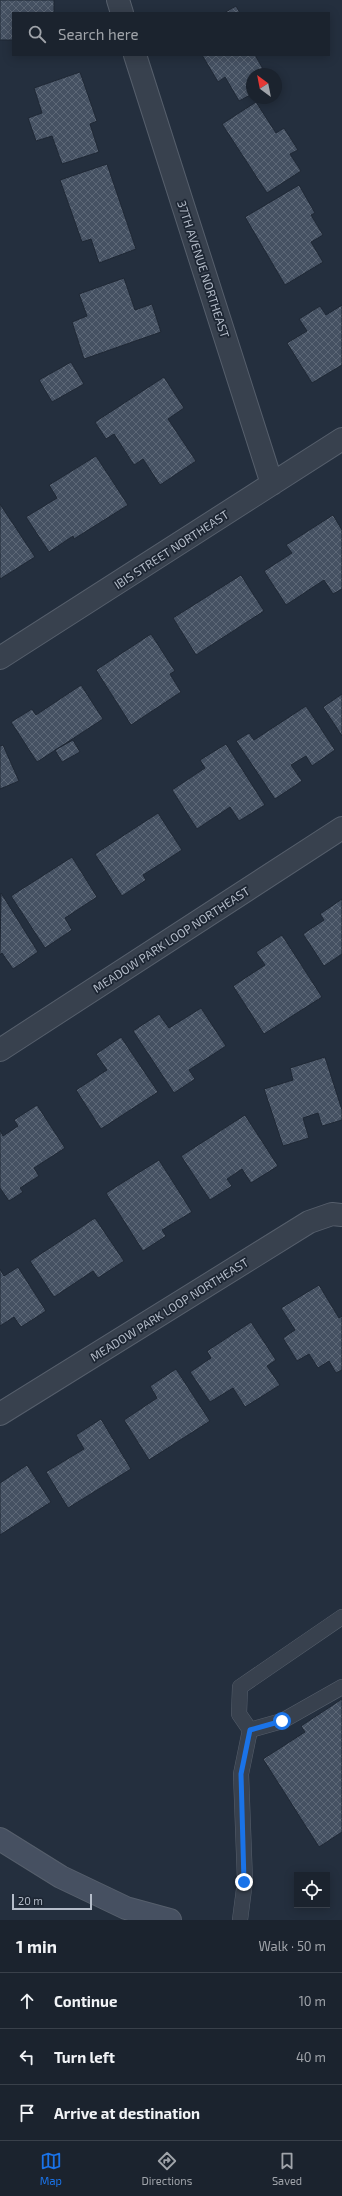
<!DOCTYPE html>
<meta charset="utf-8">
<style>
:root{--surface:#1b232e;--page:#242b36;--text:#f1f3f6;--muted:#a0a4aa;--line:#39404a;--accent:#1a73e8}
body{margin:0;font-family:"Exo 2",sans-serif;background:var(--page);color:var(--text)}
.controls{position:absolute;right:12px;bottom:12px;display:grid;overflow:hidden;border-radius:0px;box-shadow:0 2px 10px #0003}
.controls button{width:36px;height:36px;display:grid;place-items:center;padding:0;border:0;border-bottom:1px solid var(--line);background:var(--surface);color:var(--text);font:20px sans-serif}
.compass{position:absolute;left:246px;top:68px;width:36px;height:36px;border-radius:50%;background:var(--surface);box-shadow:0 2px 10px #0003;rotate:328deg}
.scale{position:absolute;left:12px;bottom:10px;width:80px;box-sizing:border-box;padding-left:4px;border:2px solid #b4bcc9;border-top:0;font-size:11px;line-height:14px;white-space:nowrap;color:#b4bcc9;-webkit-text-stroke:3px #1d2633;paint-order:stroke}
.stop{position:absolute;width:12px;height:12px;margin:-9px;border:3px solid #1a73e8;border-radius:50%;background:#fff}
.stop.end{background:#1a73e8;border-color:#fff;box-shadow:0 1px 4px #0008}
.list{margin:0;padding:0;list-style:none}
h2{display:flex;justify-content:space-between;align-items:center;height:52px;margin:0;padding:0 16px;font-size:17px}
h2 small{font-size:13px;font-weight:400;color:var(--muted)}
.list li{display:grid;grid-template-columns:26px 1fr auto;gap:12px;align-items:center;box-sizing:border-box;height:56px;padding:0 16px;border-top:1px solid var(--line)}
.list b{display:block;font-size:15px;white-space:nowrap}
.list em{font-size:13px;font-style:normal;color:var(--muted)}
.icon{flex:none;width:22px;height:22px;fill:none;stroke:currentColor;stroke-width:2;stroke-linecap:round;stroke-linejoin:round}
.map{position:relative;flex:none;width:342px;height:1920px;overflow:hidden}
.search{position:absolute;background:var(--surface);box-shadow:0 2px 10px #0003;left:12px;right:12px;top:12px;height:44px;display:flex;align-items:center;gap:10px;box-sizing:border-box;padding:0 14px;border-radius:0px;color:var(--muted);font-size:15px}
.sheet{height:220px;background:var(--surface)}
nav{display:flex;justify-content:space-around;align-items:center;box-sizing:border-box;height:56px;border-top:1px solid var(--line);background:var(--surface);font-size:11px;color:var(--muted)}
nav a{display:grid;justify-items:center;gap:2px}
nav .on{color:var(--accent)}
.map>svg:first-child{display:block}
.building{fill:url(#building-cross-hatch);stroke:#1f2835}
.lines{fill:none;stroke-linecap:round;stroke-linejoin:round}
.service-casing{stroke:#565f6c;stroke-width:16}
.minor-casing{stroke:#565f6c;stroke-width:24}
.secondary-casing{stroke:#565f6c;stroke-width:24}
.service{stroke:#38414e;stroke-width:15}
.minor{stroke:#38414e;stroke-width:22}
.secondary{stroke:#465061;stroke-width:22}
.route{stroke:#1a73e8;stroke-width:5}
.labels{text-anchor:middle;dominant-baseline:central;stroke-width:3.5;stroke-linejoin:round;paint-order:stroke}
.street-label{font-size:12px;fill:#b4bcc9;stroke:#1d2633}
</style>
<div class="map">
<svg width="342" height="1920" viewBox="0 0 342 1920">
<defs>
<pattern id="building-cross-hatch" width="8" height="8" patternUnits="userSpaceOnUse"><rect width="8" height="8" fill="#455162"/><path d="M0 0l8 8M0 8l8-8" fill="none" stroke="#5d6877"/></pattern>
</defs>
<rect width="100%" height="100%" fill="#242f3e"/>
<path class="building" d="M0 0H54V13H13V40H0Z
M236 6 240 13H224Z
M202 55H255L266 74H252V94L239 101 225 77 218 82Z
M80 72 97 121 90 124 99 152 62 164 52 136 36 141 28 118 42 113 34 88Z
M256 102 276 133 284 128 298 150 290 154 301 171 267 193 222 124Z
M107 164 136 249 99 263 91 239 82 242 60 180Z
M299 185 315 213 311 215 323 235 311 242 323 262 285 285 245 217Z
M124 278 135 310 152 304 161 332 84 359 72 322 87 316 79 294Z
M342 305V365L312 383 287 343 307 331 299 319 320 306 326 315Z
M71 362 84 384 52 402 39 380Z
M164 377 184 408 168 419 196 461 160 485 143 459 134 465 114 434 106 439 95 422Z
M96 456 128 505 74 539 73 536 49 552 26 517 57 498 49 485Z
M0 504 35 557 0 579Z
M333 515 342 530V589L333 594 324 580 286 605 264 571 292 553 286 545Z
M241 575 264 611 196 655 173 618Z
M151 634 175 671 170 674 181 692 131 725 96 670Z
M81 685 103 719 37 762 11 722 32 709 36 715Z
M342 694V736L323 707Z
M306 706 335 750 312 766 306 756 291 765 302 781 275 799 236 741 249 733 254 740Z
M73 740 80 752 62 762 55 750Z
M226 744 265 805 239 821 230 807 197 829 172 790 205 768 200 760Z
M3 745 19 781 0 789V746Z
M158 813 182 850 143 875 146 880 122 896 95 854Z
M72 857 97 897 65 918 72 930 45 948 11 896Z
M1 893 38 952 13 969 2 953 0 955Z
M342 899V954L324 966 303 934 324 920 320 914Z
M282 935 322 997 264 1034 233 986 265 965 256 952Z
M201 1008 226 1046 189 1070 195 1079 174 1093 133 1031 159 1014 169 1028Z
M121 1037 158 1092 101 1129 76 1090 107 1070 96 1054Z
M325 1057 342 1110V1120L322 1126 318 1113 303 1118 309 1138 283 1146 264 1089 293 1080 290 1068Z
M37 1105 65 1148 34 1168 39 1176 20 1188 23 1192 9 1201 0 1188V1130L3 1136 18 1126 14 1120Z
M245 1115 278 1166 251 1183 242 1169 227 1179 232 1186 210 1200 181 1156Z
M159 1160 192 1212 162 1230 166 1236 143 1251 106 1193Z
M95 1218 124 1261 98 1278 93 1271 54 1297 30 1261Z
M18 1267 46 1311 21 1327 14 1317 0 1326V1269L4 1276Z
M319 1285 339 1318 342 1316V1370L336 1373 329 1361 318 1368 309 1354 297 1361 283 1338 295 1330 281 1308Z
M251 1322 276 1360 267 1366 280 1385 245 1407 233 1388 210 1402 190 1372 211 1358 207 1351Z
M176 1369 210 1421 149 1460 124 1420 157 1398 150 1386Z
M101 1419 131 1469 68 1508 46 1472 84 1449 76 1435Z
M27 1465 51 1502 0 1535V1483Z
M342 1699V1832L319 1847 263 1759 305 1732 301 1726Z"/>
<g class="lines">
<defs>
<path id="service" d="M250 1730 282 1721 342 1687
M240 1920 245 1881 241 1774 250 1730 239 1714 240 1687 342 1617"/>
<path id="minor" d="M118 0 122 13
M135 55 272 484
M0 658 342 439
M0 1050 342 828
M0 1414 309 1222 332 1214 342 1215"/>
<path id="secondary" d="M0 1839 61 1877 126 1908 170 1920"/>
</defs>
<use href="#service" class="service-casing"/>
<use href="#minor" class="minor-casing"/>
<use href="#secondary" class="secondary-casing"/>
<use href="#service" class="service"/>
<use href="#minor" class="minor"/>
<use href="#secondary" class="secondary"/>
</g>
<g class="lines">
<path class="route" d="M244 1882 241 1774 250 1730 282 1721"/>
</g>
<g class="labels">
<g class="street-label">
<text transform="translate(204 269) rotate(72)">37TH AVENUE NORTHEAST</text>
<text transform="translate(171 549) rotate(-33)">IBIS STREET NORTHEAST</text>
<text transform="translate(171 939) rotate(-33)">MEADOW PARK LOOP NORTHEAST</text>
<text transform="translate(169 1309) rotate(-32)">MEADOW PARK LOOP NORTHEAST</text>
</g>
</g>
</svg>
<div class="controls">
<button><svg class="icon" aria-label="locate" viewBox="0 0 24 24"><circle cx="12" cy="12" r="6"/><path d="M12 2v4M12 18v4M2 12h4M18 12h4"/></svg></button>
</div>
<svg class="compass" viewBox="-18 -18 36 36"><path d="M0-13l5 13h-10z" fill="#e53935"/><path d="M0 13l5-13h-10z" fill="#a0a4aa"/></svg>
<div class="scale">20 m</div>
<div class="stop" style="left:282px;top:1721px"></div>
<div class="stop end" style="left:244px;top:1882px"></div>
<div class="search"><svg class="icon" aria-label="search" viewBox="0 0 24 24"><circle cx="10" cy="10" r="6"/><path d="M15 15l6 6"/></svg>Search here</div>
</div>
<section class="sheet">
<h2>1 min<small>Walk · 50 m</small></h2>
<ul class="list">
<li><svg class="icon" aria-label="ahead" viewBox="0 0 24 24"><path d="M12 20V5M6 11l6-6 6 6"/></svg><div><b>Continue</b></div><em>10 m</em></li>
<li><svg class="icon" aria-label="left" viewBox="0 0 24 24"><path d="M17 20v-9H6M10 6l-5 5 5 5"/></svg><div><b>Turn left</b></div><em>40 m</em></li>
<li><svg class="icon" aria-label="arrive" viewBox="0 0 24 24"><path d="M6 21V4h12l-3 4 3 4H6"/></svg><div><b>Arrive at destination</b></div></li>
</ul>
</section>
<nav>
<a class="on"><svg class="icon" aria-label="map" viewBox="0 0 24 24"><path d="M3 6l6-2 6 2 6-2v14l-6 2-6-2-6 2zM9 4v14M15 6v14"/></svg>Map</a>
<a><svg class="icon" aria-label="directions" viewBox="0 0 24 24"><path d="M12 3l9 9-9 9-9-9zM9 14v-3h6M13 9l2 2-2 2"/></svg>Directions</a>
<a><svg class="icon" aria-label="saved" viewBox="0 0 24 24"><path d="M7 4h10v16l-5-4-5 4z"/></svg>Saved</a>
</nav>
